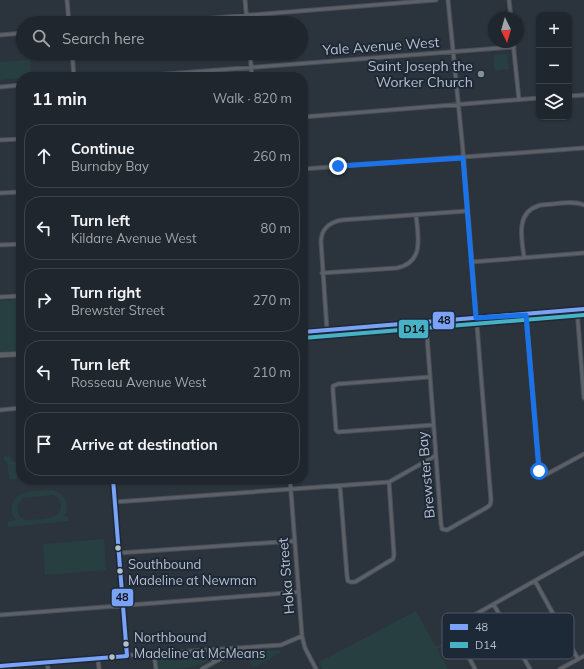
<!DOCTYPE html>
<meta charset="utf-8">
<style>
:root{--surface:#20262d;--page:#282e35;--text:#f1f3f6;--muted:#a2a5aa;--line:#3d4349}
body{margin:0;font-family:Mulish,sans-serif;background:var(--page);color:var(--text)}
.controls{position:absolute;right:12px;top:12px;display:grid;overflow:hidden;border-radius:8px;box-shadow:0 1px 3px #0004}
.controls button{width:36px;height:36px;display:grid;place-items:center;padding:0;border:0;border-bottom:1px solid var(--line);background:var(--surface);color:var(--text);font:20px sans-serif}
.compass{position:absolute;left:488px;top:12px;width:36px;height:36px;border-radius:50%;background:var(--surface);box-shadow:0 1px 3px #0004;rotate:175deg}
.stop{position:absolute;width:12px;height:12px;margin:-9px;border:3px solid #1a73e8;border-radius:50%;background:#fff}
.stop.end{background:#1a73e8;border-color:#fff;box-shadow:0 1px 4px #0008}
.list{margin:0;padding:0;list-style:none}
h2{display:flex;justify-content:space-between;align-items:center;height:52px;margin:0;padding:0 16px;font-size:17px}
h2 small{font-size:13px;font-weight:400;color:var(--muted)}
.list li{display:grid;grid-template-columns:26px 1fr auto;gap:12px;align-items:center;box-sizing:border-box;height:64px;margin:0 8px 8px;padding:0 8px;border:1px solid var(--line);border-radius:16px}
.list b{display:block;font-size:15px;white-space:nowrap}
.list p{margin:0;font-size:13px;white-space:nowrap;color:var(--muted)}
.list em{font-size:13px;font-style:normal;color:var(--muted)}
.icon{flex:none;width:22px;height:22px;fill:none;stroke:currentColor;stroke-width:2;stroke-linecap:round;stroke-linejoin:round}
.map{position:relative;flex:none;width:584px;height:669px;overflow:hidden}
.search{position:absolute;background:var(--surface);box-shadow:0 1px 3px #0004;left:16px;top:16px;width:292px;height:44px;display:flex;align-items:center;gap:10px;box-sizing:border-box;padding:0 14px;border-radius:22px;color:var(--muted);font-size:15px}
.panel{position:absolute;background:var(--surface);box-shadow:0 1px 3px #0004;left:16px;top:72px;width:292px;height:412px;border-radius:16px}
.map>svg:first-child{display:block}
.green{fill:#283f42;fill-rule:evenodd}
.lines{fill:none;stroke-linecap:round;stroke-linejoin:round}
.street-casing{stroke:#4a4f56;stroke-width:5}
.secondary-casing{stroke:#4a4f56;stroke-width:6}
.street{stroke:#5c6169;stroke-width:3}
.secondary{stroke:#5b6067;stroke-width:4.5}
.bus-1-casing{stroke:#1e2937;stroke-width:7}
.bus-2-casing{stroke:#1e2937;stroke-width:7}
.bus-1{stroke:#7aa2f7;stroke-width:4}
.bus-2{stroke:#47b2c5;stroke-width:4}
.route{stroke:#1a73e8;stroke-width:5}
.poi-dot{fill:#858e9a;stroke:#1e2937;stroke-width:1.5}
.bus-dot{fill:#b6bfcc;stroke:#1e2937;stroke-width:1.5}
.labels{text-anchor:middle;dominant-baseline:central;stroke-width:4;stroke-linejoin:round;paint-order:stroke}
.bus-label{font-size:13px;fill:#b6bfcc;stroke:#1e2937;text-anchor:start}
.street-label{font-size:14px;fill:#b6bfcc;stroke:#1e2937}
.poi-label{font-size:14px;fill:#b6bfcc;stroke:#1e2937;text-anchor:end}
.key{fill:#1e2937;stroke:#4c5664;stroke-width:1}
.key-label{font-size:11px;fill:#b6bfcc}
.line-badge{stroke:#1e2937;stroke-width:1.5}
.pale-badge-label{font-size:11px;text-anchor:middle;font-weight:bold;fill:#111}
</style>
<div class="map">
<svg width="584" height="669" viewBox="0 0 584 669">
<rect width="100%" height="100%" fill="#2b333c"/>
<path class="green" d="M507 54 509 69 495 71 493 55Z
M30 60 31 77H21V78L0 80V62Z
M21 299V351L0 352V301Z
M4 456 10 457 13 462H16L17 479H9L7 461H4Z
M54 490C65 495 71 505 64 516H68L69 521 8 527V522L16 520C13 516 11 512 12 506 15 488 40 491 54 490ZM53 495C58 498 62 501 61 508 59 521 35 519 25 520 15 516 16 503 23 498Z
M104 539 106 570 45 575 43 544Z
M416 611 436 647 455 637 456 639 437 649 448 669H322L319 662Z
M281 650 280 653 253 668 245 653Z
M209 655 210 658C205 669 172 669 158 669L157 659Z"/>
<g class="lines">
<defs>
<path id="street" d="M67 0 69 23
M245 0 247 23
M509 0 511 18
M153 23 436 0
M0 35 23 33
M513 42 519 100
M72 53 74 77
M250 53 252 77
M129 77 514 47
M0 87 21 85
M569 96 584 95
M303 117 539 98
M0 140 21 139
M303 169 584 148
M0 193 21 192
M0 245 21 244
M524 257C522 240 515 213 538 206 542 204 548 205 553 204 563 203 574 201 584 205
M471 262 584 253
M322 273 397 268C425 262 418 236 416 215
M0 297 21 296
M577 310 584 398
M526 315 540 474 543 475 547 474 584 454
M426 322 441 524 442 529 447 530 486 508 490 505 491 500 463 151 448 0
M327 330 321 242C321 229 330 222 342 220L467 211
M430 377 338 384 333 386V391L336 430 338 432 433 425
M0 410 21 408
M113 479 127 656
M290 479 302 636 305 648 316 669
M340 486 347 576 348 581 351 582H355L393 559 394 555 389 482
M115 502 389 482 435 456
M119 553 294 541
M535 581 578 659
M494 605 530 669
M0 615 298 592
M210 650 214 662
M154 654 156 669
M98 658 99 669
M47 662 48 669
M0 666 117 656 281 645 302 636
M202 669 238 649
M475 669 457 635 456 627 462 622 584 553
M560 669 584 656"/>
<path id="secondary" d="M303 332 584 309
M0 355 21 354"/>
</defs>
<use href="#street" class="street-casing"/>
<use href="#secondary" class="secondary-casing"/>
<use href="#street" class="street"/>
<use href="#secondary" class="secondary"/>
<defs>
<path id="bus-1" d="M303 332 584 309
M113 479 127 656
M0 666 127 656"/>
<path id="bus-2" d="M303 338 584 315"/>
</defs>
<use href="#bus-1" class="bus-1-casing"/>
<use href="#bus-2" class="bus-2-casing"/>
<use href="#bus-1" class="bus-1"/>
<use href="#bus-2" class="bus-2"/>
</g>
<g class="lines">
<path class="route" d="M338 166 463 158 476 318 526 315 539 471"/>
</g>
<circle class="poi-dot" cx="481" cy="74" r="4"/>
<g class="bus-dot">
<circle cx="118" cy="548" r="3.5"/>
<circle cx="120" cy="571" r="3.5"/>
<circle cx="126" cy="644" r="3.5"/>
<circle cx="112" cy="657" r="3.5"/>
</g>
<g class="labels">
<g class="bus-label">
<text x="128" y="564">Southbound<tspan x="128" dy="16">Madeline at Newman</tspan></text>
<text x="134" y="637">Northbound<tspan x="134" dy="16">Madeline at McMeans</tspan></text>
</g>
<g class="street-label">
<text transform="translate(381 46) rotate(-4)">Yale Avenue West</text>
<text transform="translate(426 475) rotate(-95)">Brewster Bay</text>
<text transform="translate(286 576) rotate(-95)">Hoka Street</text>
</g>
<g class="poi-label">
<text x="473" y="66">Saint Joseph the<tspan x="473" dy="16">Worker Church</tspan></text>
</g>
</g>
<rect x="442" y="613" width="132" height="46" rx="6" class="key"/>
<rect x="450" y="624" width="18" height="6" fill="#7aa2f7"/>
<rect x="450" y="642" width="18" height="6" fill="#47b2c5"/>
<g class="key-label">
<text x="475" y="631">48</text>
<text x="475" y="649">D14</text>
</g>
<g class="line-badge">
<rect x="432" y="311" width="23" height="19" rx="4" fill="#7aa2f7"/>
<rect x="398" y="319" width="31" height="20" rx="4" fill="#47b2c5"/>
<rect x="111" y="588" width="23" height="19" rx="4" fill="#7aa2f7"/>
</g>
<g class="pale-badge-label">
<text x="444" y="324">48</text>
<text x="414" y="333">D14</text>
<text x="122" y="601">48</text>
</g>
</svg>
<div class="controls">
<button>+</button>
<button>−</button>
<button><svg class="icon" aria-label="layers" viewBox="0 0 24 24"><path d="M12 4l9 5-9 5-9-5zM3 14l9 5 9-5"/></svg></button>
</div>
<svg class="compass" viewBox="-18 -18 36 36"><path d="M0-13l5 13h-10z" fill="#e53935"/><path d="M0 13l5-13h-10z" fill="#a2a5aa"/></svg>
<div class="stop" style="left:539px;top:471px"></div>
<div class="stop end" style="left:338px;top:166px"></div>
<div class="search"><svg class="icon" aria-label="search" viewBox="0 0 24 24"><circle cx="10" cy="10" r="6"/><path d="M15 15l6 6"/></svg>Search here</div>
<section class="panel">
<h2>11 min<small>Walk · 820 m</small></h2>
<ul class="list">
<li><svg class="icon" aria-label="ahead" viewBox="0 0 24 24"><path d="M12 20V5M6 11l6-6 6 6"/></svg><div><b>Continue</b><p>Burnaby Bay</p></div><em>260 m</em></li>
<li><svg class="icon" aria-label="left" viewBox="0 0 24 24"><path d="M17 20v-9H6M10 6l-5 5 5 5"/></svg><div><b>Turn left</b><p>Kildare Avenue West</p></div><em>80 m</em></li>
<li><svg class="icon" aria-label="right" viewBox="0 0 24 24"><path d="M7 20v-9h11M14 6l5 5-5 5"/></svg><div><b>Turn right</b><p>Brewster Street</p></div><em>270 m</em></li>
<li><svg class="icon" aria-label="left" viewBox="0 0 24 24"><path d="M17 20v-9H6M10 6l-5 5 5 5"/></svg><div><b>Turn left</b><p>Rosseau Avenue West</p></div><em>210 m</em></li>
<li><svg class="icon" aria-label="arrive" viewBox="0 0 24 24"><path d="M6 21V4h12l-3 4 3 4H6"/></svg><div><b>Arrive at destination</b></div></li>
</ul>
</section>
</div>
